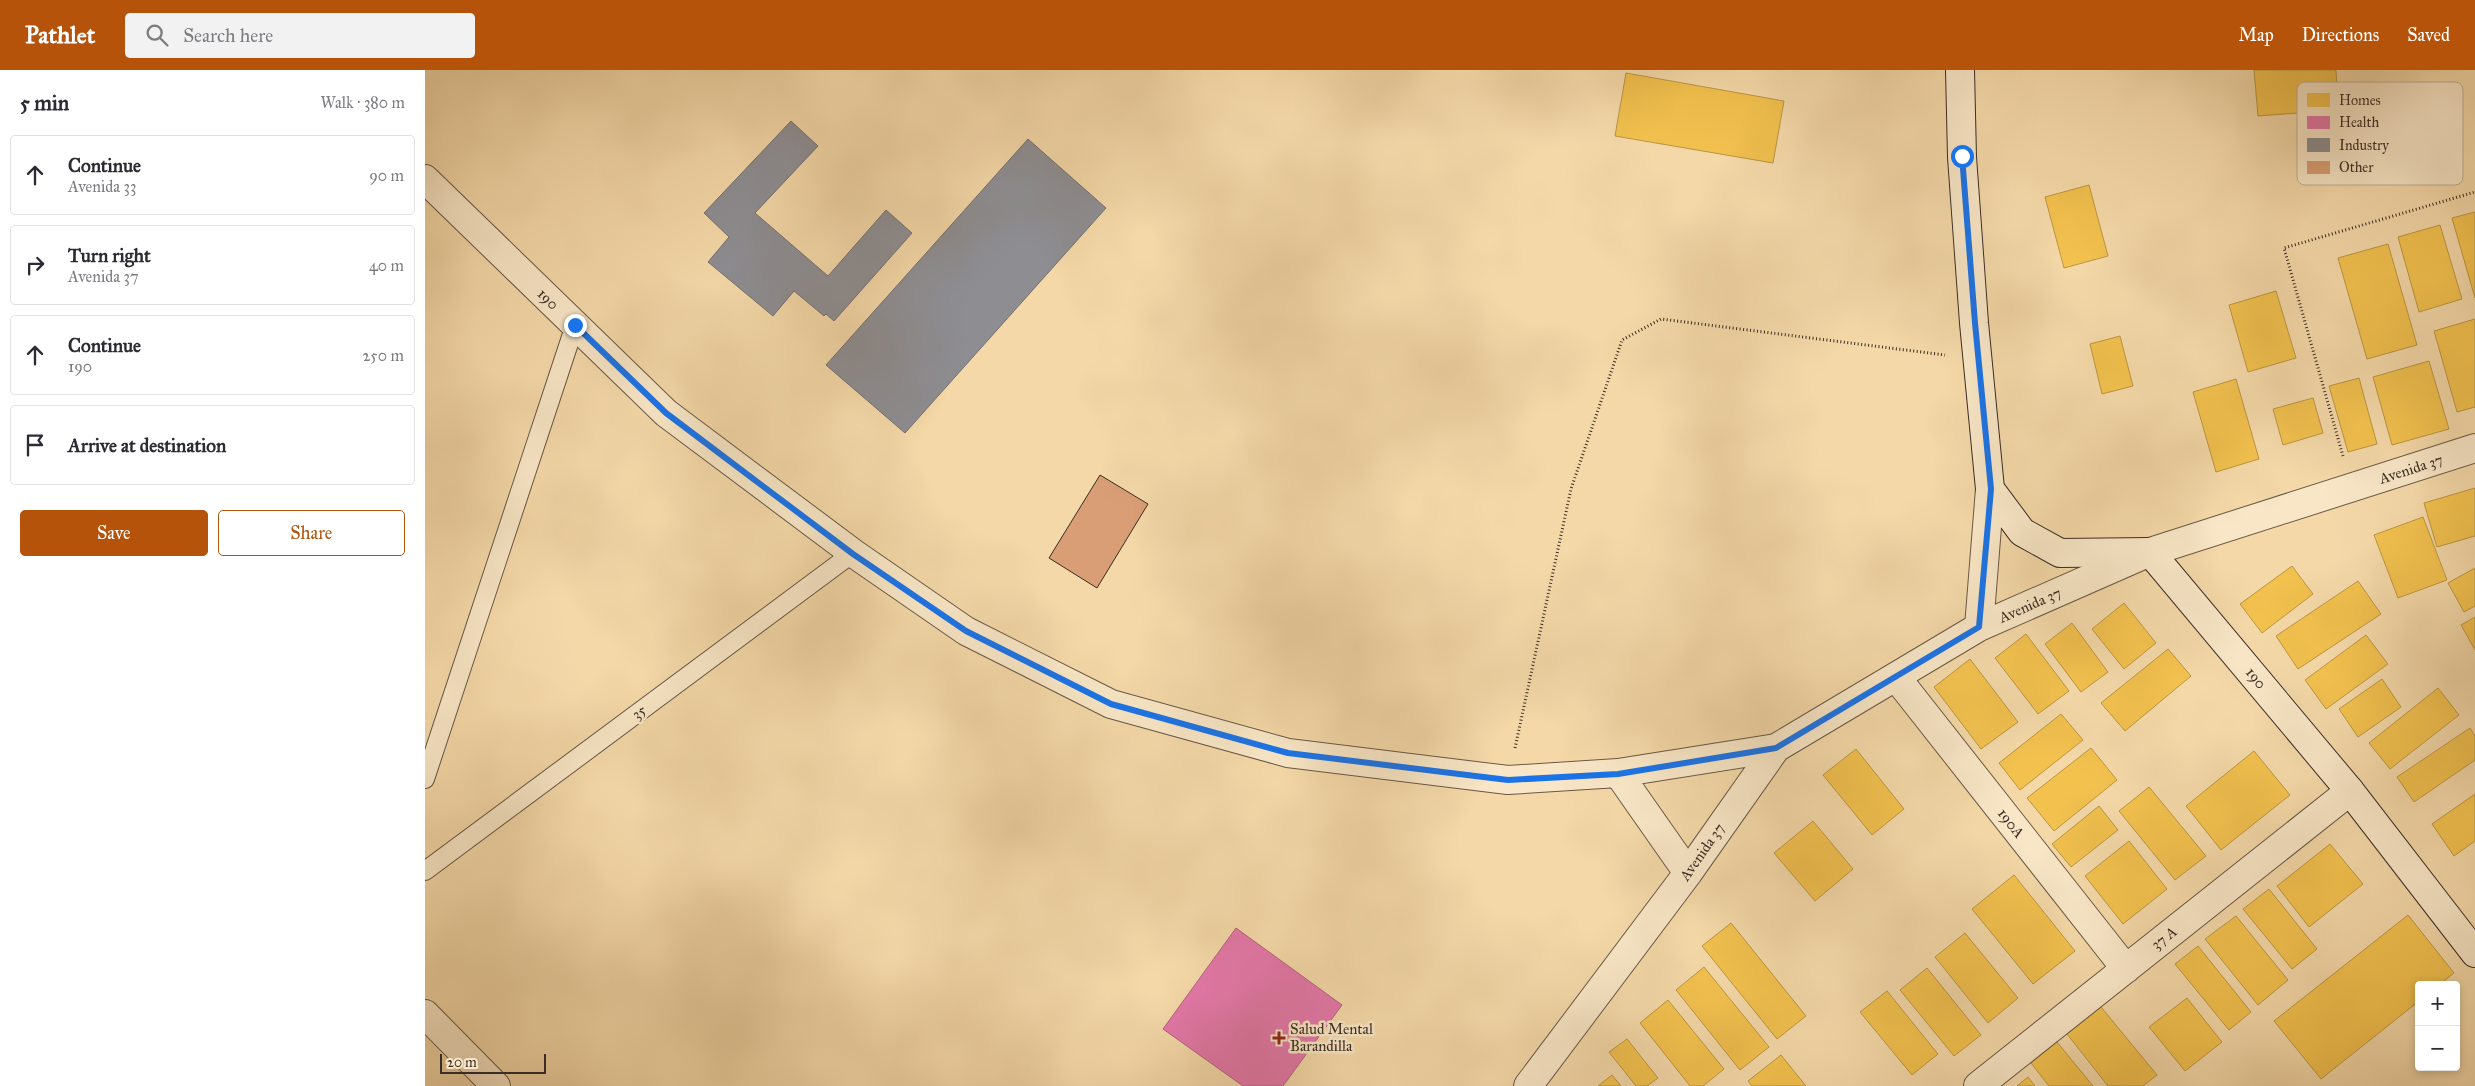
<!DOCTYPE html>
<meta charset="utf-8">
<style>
:root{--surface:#fff;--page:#f2f2f3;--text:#2b2b33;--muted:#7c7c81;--line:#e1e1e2;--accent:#b45309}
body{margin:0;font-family:"IM FELL Great Primer",serif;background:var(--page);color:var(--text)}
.controls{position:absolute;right:15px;bottom:15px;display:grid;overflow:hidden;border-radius:5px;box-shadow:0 2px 8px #0003}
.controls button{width:45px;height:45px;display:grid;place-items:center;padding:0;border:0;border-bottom:1px solid var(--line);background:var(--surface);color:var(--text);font:25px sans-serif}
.scale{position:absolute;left:15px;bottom:12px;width:106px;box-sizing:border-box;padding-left:5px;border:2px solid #3b2d24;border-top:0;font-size:14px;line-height:18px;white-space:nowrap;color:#3b2d24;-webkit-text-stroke:4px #f8e6c6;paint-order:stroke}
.stop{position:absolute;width:15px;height:15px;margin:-11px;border:4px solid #1a73e8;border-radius:50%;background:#fff}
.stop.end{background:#1a73e8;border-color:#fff;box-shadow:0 1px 5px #0008}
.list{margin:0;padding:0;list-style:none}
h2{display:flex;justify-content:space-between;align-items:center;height:65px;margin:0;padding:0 20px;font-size:21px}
h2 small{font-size:16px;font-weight:400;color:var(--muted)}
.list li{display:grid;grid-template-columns:32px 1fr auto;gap:15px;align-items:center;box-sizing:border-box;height:80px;margin:0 10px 10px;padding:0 10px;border:1px solid var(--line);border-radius:5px}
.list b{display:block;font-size:19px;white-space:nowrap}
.list p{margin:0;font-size:16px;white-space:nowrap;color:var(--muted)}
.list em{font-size:16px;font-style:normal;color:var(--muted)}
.actions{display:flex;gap:10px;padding:15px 20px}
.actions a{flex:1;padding:11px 0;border:1px solid var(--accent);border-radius:5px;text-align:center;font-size:18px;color:var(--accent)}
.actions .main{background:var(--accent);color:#fff}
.icon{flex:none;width:28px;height:28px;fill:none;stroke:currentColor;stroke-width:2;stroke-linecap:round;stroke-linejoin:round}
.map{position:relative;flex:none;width:2050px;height:1016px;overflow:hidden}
header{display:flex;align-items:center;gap:30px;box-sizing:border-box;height:70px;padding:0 25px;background:var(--accent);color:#fff}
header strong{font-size:24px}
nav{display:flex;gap:28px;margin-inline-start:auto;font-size:18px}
.search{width:350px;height:45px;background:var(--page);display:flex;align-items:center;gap:12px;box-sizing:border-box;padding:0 18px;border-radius:5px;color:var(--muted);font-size:19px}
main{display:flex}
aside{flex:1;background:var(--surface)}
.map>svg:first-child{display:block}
.homes{fill:#f2c14e;stroke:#bb9541}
.health{fill:#e377a8;stroke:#b16180}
.industry{fill:#8d8d92;stroke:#747071}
.building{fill:#da9e76;stroke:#3b2d24}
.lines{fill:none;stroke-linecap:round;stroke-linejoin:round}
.lane-casing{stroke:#695845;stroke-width:20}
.street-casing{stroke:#695845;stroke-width:30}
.secondary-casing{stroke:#3b2d24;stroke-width:30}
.path{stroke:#3b2d24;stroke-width:3;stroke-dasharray:1 2.5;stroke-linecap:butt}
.lane{stroke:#f8e6c6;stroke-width:18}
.street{stroke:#f8e6c6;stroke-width:28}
.secondary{stroke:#f8e6c6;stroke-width:28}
.route{stroke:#1a73e8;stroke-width:6}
.poi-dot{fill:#8f2418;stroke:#f8e6c6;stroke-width:2}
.labels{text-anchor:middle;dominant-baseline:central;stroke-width:5;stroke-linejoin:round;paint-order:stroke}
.street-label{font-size:15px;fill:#3b2d24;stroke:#f8e6c6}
.poi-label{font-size:15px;fill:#3b2d24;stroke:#f8e6c6;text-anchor:start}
.key{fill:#f8e6c6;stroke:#bfae95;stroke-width:1}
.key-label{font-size:14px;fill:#3b2d24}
</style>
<header>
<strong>Pathlet</strong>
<div class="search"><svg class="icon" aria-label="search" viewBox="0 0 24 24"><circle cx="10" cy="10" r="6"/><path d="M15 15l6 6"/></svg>Search here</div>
<nav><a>Map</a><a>Directions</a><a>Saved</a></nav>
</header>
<main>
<aside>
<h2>5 min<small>Walk · 380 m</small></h2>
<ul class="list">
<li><svg class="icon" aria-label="ahead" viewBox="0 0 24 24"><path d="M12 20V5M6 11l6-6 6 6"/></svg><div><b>Continue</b><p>Avenida 33</p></div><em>90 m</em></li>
<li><svg class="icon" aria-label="right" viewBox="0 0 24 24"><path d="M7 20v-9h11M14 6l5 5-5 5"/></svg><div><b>Turn right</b><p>Avenida 37</p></div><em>40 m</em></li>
<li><svg class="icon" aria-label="ahead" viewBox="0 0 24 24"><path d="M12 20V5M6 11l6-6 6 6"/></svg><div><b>Continue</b><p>190</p></div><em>250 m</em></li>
<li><svg class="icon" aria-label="arrive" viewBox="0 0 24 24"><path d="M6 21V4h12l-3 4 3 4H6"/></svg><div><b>Arrive at destination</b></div></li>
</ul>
<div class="actions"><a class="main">Save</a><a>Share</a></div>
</aside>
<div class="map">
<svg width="2050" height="1016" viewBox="0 0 2050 1016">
<rect width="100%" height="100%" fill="#f4d8a8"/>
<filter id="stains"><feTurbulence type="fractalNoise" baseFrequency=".004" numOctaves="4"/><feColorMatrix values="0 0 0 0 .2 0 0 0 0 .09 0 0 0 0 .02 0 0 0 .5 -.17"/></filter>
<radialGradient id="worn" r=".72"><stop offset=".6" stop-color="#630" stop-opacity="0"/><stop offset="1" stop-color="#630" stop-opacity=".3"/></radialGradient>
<path class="homes" d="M1829 0H1911L1913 40 1833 46Z
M1201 3 1359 31 1348 93 1190 66Z
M1664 115 1683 186 1639 198 1620 127Z
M2050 142V228L2027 148Z
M2015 155 2037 229 1994 242 1973 167Z
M1963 174 1992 275 1942 289 1913 188Z
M1851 221 1871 288 1823 302 1804 235Z
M2050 249V337L2032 342 2009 261Z
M1695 266 1708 316 1677 324 1665 274Z
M2004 291 2024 359 1967 375 1948 307Z
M1934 308 1952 374 1923 382 1904 316Z
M1811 309 1834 389 1791 402 1768 322Z
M1888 328 1898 363 1858 375 1848 339Z
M2050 418V466L2012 477 1999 433Z
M1998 447 2022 510 1973 528 1949 465Z
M1867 496 1888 524 1837 563 1815 534Z
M2050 498V536L2039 542 2023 513Z
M1933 511 1956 544 1873 599 1851 566Z
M1699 533 1731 573 1699 599 1667 559Z
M2050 547V580L2036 555Z
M1647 553 1683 602 1656 622 1620 574Z
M1601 564 1644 621 1613 644 1570 588Z
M1941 565 1963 594 1901 639 1880 610Z
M1743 579 1766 606 1700 661 1676 633Z
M1545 589 1593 652 1556 679 1509 617Z
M1957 609 1976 637 1933 667 1914 639Z
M2013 618 2034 645 1965 699 1944 673Z
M1636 644 1658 670 1595 720 1574 693Z
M2045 658 2050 666V690L1989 732 1972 707Z
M1666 678 1692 710 1629 761 1602 728Z
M1431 679 1479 739 1447 765 1398 705Z
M1829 681 1865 725 1796 780 1761 736Z
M1724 717 1781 786 1750 810 1694 741Z
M2050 724V771L2029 786 2007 754Z
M1674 736 1693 760 1646 797 1627 774Z
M1388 751 1428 799 1390 831 1349 783Z
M1704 771 1742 819 1698 854 1660 806Z
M1905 774 1938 814 1884 857 1852 816Z
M1589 805 1650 881 1608 914 1547 839Z
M1844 819 1892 879 1867 899 1818 839Z
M1983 845 2029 903 2014 915H1994V931L1896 1009 1849 951Z
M1811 846 1863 910 1833 935 1780 869Z
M1306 853 1381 946 1352 969 1277 876Z
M1540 863 1593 928 1563 953 1510 887Z
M1773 876 1826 942 1804 960 1750 894Z
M1279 897 1344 977 1315 1000 1251 920Z
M1502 898 1556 965 1529 986 1475 920Z
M1462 921 1513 984 1487 1005 1435 942Z
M1762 928 1797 972 1760 1001 1724 957Z
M1243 930 1299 999 1278 1016H1265L1215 953Z
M1676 937 1732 1005 1718 1016H1683L1642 964Z
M1202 969 1233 1008 1222 1016H1211L1184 982Z
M1632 972 1668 1016H1624L1606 993Z
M1356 985 1381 1016H1327L1323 1011Z
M1187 1005 1196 1016H1173Z
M1603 1007 1610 1016H1592Z"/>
<path class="health" d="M811 858 917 935 858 1016H818L738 959Z"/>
<path class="industry" d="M366 51 393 76 330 143 403 206 461 140 487 163 409 251 401 244 399 246 369 221 348 246 283 192 304 167 279 143Z
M603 69 681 138 480 363 401 295Z"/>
<path class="building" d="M675 405 723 434 672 518 624 488Z"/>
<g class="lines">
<defs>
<path id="lane" d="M0 709 150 255
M0 801 428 483"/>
<path id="street" d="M0 109 241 343 428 483 541 561 686 634 863 683 1083 710 1193 703 1351 678
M1554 557 1565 419
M1471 607 1701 899
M1193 703 1263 803
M0 944 71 1016
M1103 1016 1263 803 1351 678 1554 557 1725 482 2050 378
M1553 1016 1925 721"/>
<path id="secondary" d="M1535 0 1537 87 1549 253 1565 419 1597 462 1635 483 1725 482 1925 721 2050 883"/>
</defs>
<use href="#lane" class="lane-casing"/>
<use href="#street" class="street-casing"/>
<use href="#secondary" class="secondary-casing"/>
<path class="path" d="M1918 386 1859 178 2050 122
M1090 678 1146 419 1197 270 1236 249 1520 285"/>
<use href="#lane" class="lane"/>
<use href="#street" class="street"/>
<use href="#secondary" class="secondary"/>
</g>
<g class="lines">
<path class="route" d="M150 255 241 343 428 484 541 561 686 634 863 683 1083 710 1193 704 1351 678 1554 557 1566 419 1550 253 1537 86"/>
</g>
<path class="poi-dot" d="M851.5 960.5h5v5h5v5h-5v5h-5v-5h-5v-5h5z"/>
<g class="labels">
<g class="street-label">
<text transform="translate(123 229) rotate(44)">190</text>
<text transform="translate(1986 399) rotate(-18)">Avenida 37</text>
<text transform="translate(1605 535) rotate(-24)">Avenida 37</text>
<text transform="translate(1831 608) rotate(50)">190</text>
<text transform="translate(214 642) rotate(-37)">35</text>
<text transform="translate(1586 753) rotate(52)">190A</text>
<text transform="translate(1277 782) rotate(-55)">Avenida 37</text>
<text transform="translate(1739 868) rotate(-38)">37 A</text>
</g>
<g class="poi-label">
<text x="865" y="959">Salud Mental<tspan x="865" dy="17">Barandilla</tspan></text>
</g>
</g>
<rect x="1872" y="12" width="166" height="103" rx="8" class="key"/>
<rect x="1882" y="23" width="23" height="14" fill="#f2c14e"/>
<rect x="1882" y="46" width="23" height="13" fill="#e377a8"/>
<rect x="1882" y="68" width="23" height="14" fill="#8d8d92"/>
<rect x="1882" y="91" width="23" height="13" fill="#da9e76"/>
<g class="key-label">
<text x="1914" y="35">Homes</text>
<text x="1914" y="57">Health</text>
<text x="1914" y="80">Industry</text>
<text x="1914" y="102">Other</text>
</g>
<rect width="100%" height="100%" filter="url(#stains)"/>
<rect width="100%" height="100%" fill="url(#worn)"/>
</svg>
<div class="controls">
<button>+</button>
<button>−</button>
</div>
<div class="scale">20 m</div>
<div class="stop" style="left:1537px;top:86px"></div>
<div class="stop end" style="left:150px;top:255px"></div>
</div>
</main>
